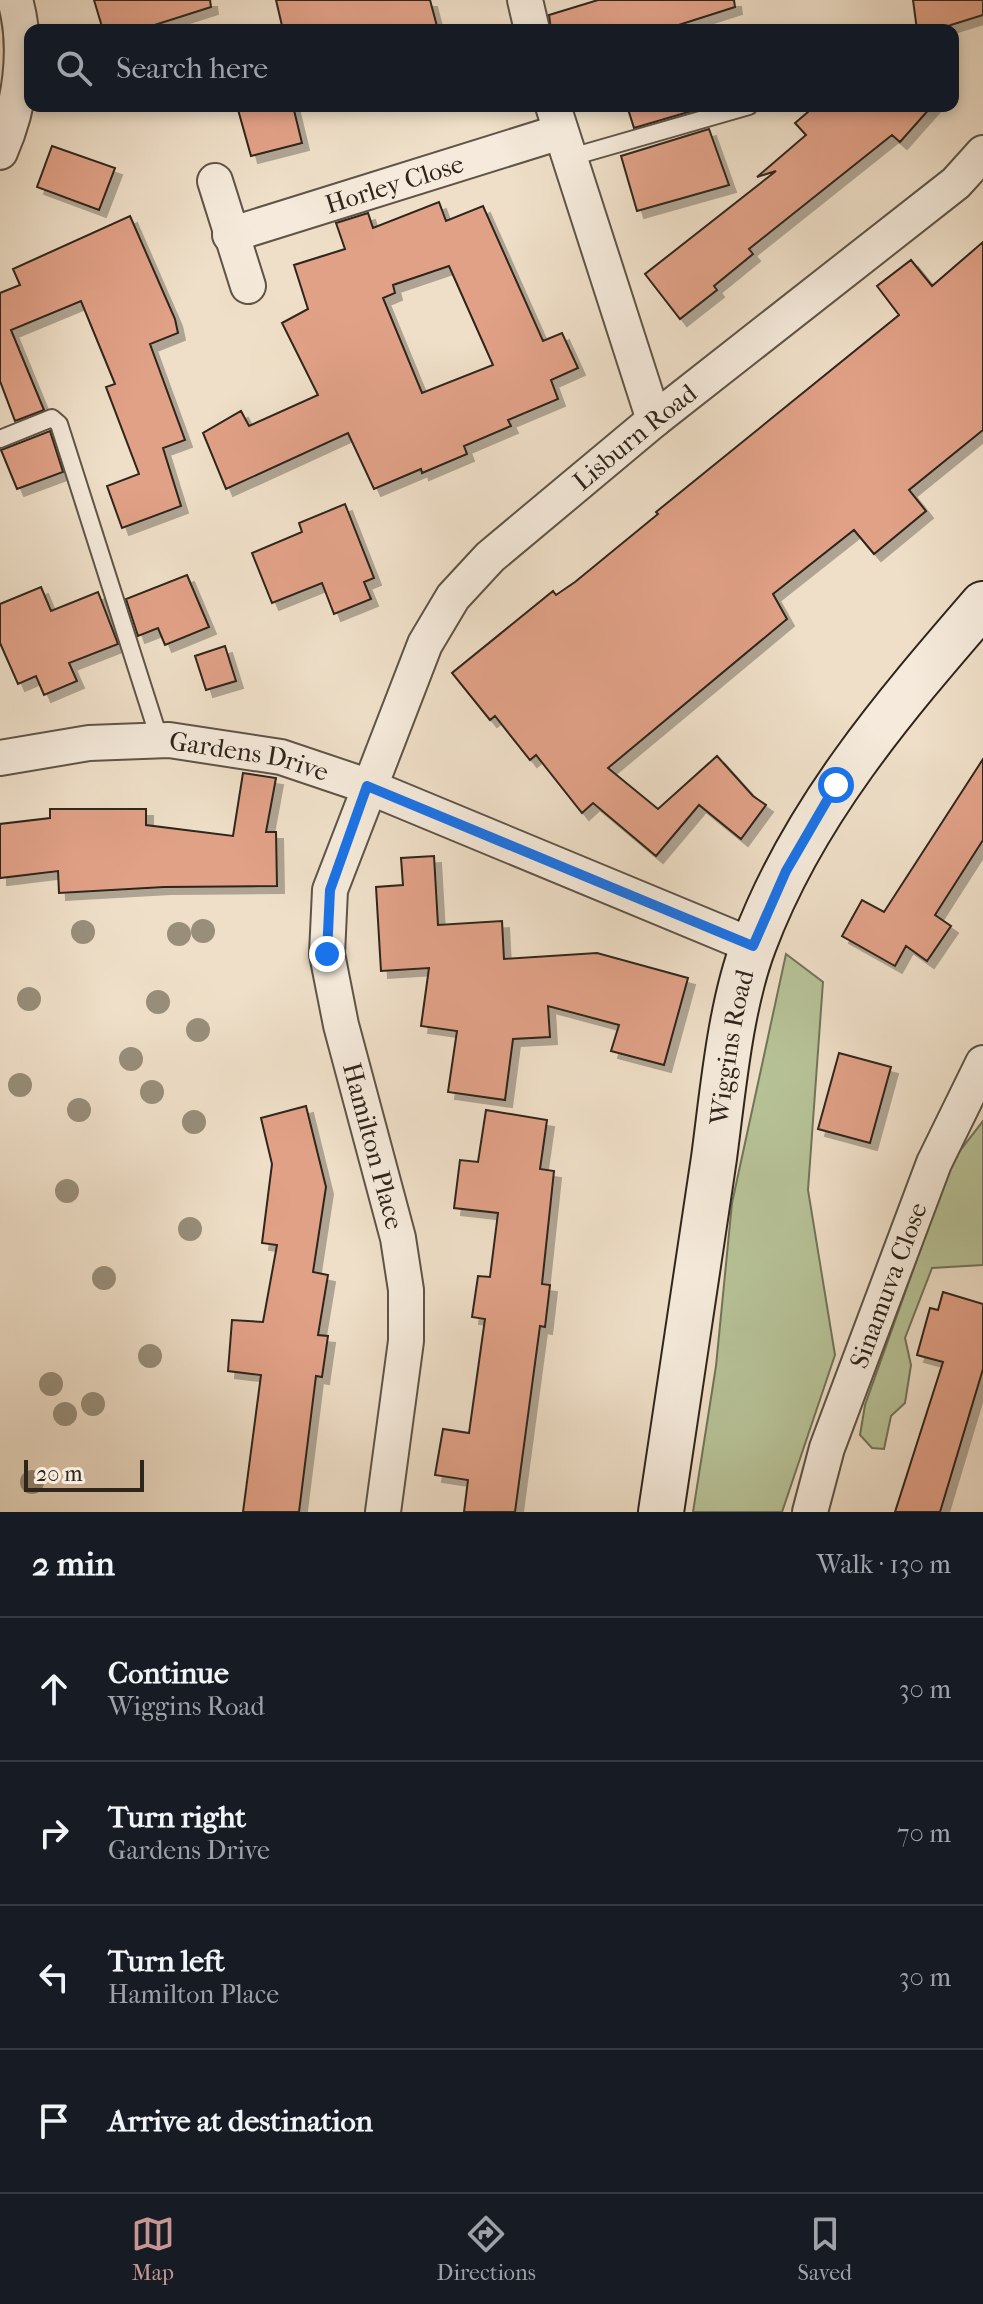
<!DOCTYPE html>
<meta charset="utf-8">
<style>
:root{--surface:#171b24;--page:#20242c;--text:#f1f3f6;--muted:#9ea1a6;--line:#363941;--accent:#c59692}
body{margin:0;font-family:"IM FELL French Canon",serif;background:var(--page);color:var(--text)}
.scale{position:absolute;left:24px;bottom:20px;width:120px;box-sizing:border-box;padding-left:8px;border:4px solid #2e251c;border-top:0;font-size:22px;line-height:28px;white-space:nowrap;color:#2e251c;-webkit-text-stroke:6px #f5eadb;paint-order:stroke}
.stop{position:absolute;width:24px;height:24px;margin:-18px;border:6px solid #1a73e8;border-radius:50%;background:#fff}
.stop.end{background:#1a73e8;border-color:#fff;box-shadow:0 2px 8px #0008}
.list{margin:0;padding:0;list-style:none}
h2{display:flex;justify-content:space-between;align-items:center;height:104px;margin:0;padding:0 32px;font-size:34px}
h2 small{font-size:26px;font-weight:400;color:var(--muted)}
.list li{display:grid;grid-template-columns:52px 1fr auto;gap:24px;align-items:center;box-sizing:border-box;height:144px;padding:0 32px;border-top:2px solid var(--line)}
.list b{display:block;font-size:30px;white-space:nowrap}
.list p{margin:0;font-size:26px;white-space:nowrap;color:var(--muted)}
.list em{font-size:26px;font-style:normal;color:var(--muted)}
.icon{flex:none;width:44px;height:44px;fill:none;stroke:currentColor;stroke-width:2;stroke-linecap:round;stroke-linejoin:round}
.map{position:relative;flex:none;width:983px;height:1512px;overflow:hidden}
.search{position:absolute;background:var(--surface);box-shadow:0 4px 12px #0003;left:24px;right:24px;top:24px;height:88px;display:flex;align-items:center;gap:20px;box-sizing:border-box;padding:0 28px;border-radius:16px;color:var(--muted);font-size:30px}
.sheet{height:680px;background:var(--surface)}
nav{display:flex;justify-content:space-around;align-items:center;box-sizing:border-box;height:112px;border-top:2px solid var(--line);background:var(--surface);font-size:22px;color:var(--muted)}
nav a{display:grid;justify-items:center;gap:4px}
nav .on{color:var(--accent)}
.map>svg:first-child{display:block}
.green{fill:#b7c297;stroke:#72745a;stroke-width:2}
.building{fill:#e1a187;stroke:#2e251c;stroke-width:2;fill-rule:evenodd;filter:url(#shadow)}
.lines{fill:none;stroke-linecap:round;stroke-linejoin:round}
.lane-casing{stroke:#5e5447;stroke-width:20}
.street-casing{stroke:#5e5447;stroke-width:38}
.secondary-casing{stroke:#2e251c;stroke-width:48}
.lane{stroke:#f5eadb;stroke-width:16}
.street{stroke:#f5eadb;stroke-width:34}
.secondary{stroke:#f5eadb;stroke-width:44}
.tree{fill:#988e7a}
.route{stroke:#1a73e8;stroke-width:10}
.labels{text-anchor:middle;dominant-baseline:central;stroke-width:6;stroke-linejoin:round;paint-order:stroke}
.street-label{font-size:26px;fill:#2e251c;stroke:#f5eadb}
</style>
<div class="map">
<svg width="983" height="1512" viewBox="0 0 983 1512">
<defs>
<filter id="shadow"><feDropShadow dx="7" dy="7" stdDeviation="0" flood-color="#0004"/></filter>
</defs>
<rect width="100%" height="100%" fill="#efdfc8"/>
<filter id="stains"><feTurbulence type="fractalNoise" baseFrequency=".0025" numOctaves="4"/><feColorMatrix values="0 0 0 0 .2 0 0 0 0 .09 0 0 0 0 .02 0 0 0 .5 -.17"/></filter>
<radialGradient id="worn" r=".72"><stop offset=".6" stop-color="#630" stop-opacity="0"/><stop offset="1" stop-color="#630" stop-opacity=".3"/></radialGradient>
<path class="green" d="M786 954 823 982 808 1190 835 1355 782 1512H693L716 1366 732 1203Z
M983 1121V1265L932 1268 905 1338 911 1365 905 1403 891 1416 884 1449 872 1448 860 1435 865 1405 952 1161Z"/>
<path class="building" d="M94 0H210L211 7 139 30H103Z
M276 0H430L438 30H283Z
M598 0H734L735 7 663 30H551L549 15Z
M913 0H983V15L935 30H917Z
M237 106H293L302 143 251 156Z
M627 106H701L702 108 634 128Z
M815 106H932L900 142 892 135 749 249 753 254 714 286 717 290 680 319 645 274 776 171 757 177 806 135 795 123Z
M709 129 729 185 637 211 621 156Z
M52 146 115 168 99 210 37 187Z
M439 202 446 221 483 206 543 341 562 333 578 368 551 380 558 399 508 420 511 426 464 446 467 454 422 473 421 469 374 489 348 433 226 489 203 433 241 411 249 426 318 395 282 323 308 309 294 265 345 249 336 223 368 213 373 228ZM449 266 493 365 422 393 383 298 395 293 393 285Z
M130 216 175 319 178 333 150 344 185 440 163 448 181 506 122 528 107 486 139 474 106 387 115 384 81 301 11 330 44 410 15 421 0 381V293L20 285 13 269Z
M983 242V430L909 490 926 511 874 554 854 530 773 594 787 619 608 768 658 809 717 756 753 796 766 805 741 839 699 805 656 856 593 803 582 813 536 755 530 760 495 716 490 720 452 673 553 591 556 595 575 582 658 514 656 512 899 315 877 286 911 260 932 286Z
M50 431 63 472 17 489 1 450Z
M345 504 374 578 364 582 371 599 334 614 322 583 272 603 252 553 302 532 299 523Z
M187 575 209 627 165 645 158 628 138 636 126 599Z
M41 587 51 611 98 592 118 644 69 663 77 681 44 695 36 676 18 684 0 643V604Z
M225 646 236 681 206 690 195 656Z
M983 759V840L935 915 951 926 927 961 906 946 895 966 842 936 862 900 884 912Z
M243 773 276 778 266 832H276L277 886 164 887 59 893 58 871 0 878V824L50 818V809H146V825L233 836Z
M434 856 438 925 502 921 504 959 597 953 688 978 664 1065 611 1051 619 1025 548 1006 550 1037 513 1039 505 1100 448 1092 457 1031 421 1026 429 968 381 971 376 887 403 885 401 858Z
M839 1053 891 1067 870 1143 818 1129Z
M306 1106 326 1187 313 1272 328 1275 318 1335 328 1336 322 1377 316 1376 299 1512H243L261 1375 228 1371 232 1320 263 1322 277 1245 262 1243 272 1164 261 1118Z
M486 1110 547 1120 540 1169 554 1171 542 1284 550 1285 545 1327 540 1326 515 1512H464L468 1480 435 1475 443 1429 469 1433 485 1319 472 1317 478 1276 490 1277 498 1213 454 1208 460 1160 478 1162Z
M943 1292 983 1304V1369L940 1512H895L943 1362 917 1355 930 1308 938 1310Z"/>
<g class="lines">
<defs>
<path id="lane" d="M568 158 749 106
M0 439 52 418 59 424 160 741"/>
<g id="street">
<path d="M525 0 532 30"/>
<path d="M553 106 654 420"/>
<path d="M0 152C20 107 29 48 15 0"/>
<path d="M215 181 248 286"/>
<path id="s1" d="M230 235 560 132"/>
<path id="s2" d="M0 758 89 743 169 740 281 757 367 786 753 946"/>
<path id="s3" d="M383 1512 406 1341V1290L398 1238 341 1025 327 954 330 890 425 644 453 597 490 557 654 420 956 183 983 153"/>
<path id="s4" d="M810 1512 827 1448 934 1163 983 1063"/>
</g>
<g id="secondary">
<path id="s5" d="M661 1512C679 1394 696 1276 714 1158 723 1091 730 1007 754 944 803 813 893 708 983 604"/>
</g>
</defs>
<use href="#lane" class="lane-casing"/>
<use href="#street" class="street-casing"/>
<use href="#secondary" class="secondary-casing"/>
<use href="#lane" class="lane"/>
<use href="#street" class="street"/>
<use href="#secondary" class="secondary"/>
</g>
<g class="tree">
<circle cx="203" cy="931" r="12"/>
<circle cx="83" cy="932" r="12"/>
<circle cx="179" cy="934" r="12"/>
<circle cx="29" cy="999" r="12"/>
<circle cx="158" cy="1002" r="12"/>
<circle cx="198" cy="1030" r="12"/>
<circle cx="131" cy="1059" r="12"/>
<circle cx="20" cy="1085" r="12"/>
<circle cx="152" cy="1092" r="12"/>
<circle cx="79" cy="1110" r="12"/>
<circle cx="194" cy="1122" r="12"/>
<circle cx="67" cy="1191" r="12"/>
<circle cx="190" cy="1229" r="12"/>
<circle cx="104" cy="1278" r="12"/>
<circle cx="150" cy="1356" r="12"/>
<circle cx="51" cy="1384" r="12"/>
<circle cx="93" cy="1404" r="12"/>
<circle cx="65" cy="1414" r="12"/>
<circle cx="32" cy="1482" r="12"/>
</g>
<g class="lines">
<path class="route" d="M327 954 330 890 367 786 753 946 786 871 836 785"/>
</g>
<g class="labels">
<g class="street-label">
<text stroke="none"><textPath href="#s1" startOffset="172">Horley Close</textPath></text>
<text stroke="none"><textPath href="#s3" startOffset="1194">Lisburn Road</textPath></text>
<text stroke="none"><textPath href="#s2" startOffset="252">Gardens Drive</textPath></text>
<text stroke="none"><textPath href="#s5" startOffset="470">Wiggins Road</textPath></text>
<text transform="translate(373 1146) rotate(75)">Hamilton Place</text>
<text stroke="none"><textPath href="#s4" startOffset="240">Sinamuva Close</textPath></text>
</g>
</g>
<rect width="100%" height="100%" filter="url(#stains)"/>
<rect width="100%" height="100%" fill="url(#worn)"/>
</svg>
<div class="scale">20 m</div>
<div class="stop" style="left:836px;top:785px"></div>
<div class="stop end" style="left:327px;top:954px"></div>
<div class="search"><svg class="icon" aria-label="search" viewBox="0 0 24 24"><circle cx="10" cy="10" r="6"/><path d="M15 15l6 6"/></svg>Search here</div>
</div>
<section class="sheet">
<h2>2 min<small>Walk · 130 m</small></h2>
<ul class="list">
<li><svg class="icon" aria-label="ahead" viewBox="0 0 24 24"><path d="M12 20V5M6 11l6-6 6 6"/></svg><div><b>Continue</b><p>Wiggins Road</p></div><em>30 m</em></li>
<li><svg class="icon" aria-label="right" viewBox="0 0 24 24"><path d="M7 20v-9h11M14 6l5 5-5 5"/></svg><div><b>Turn right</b><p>Gardens Drive</p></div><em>70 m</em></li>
<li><svg class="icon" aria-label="left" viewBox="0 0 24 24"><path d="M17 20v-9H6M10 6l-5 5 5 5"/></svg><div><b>Turn left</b><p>Hamilton Place</p></div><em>30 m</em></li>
<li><svg class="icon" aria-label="arrive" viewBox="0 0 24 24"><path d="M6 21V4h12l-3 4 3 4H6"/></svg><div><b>Arrive at destination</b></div></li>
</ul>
</section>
<nav>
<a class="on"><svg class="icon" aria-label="map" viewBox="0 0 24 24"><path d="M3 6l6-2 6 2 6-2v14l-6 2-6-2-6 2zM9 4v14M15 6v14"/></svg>Map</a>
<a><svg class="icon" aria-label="directions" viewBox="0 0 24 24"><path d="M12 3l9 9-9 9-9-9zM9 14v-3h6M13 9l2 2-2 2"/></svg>Directions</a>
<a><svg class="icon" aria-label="saved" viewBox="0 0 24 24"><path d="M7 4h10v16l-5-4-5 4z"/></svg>Saved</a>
</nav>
